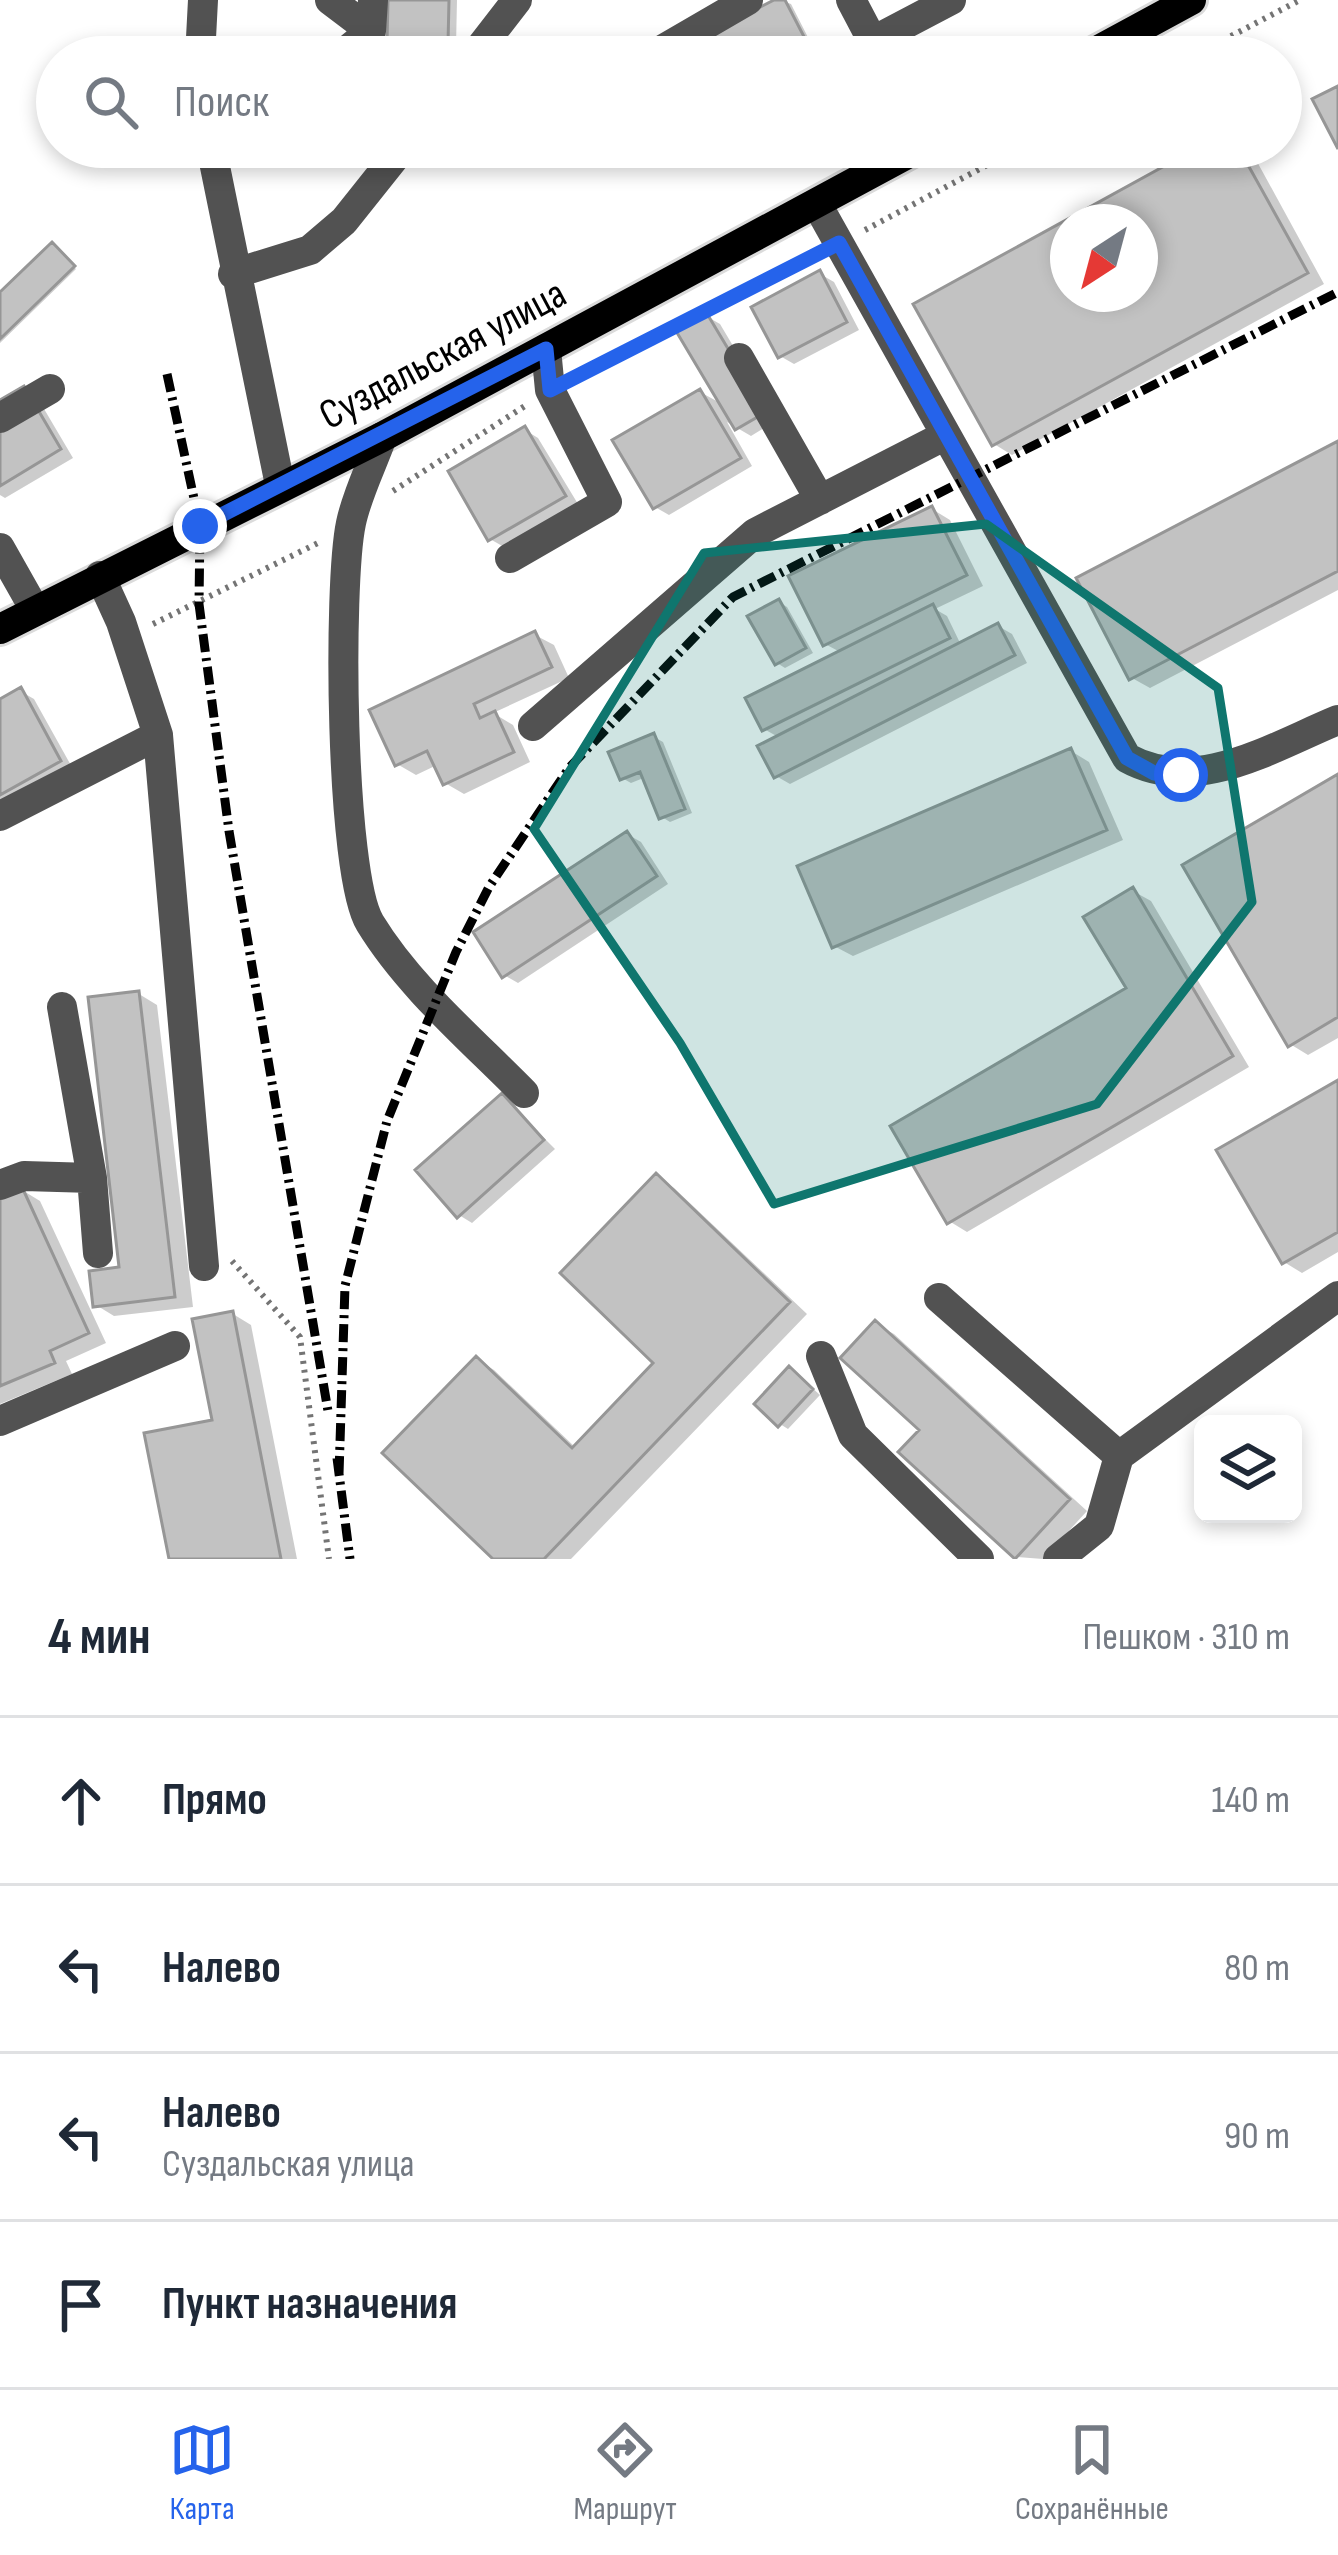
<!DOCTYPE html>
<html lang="ru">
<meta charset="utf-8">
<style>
:root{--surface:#fff;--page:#f6f6f7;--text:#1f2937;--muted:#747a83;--line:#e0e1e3;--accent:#2563eb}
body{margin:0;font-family:"Sofia Sans Condensed",sans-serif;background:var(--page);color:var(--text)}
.controls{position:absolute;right:36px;bottom:36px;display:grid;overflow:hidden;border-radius:18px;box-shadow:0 6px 18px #0003}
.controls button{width:108px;height:108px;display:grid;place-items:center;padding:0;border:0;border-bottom:3px solid var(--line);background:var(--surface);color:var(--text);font:60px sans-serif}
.compass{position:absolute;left:1050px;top:204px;width:108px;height:108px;border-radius:50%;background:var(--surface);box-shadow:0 6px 18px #0003;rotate:216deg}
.stop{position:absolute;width:36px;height:36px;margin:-27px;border:9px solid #2563eb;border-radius:50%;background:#fff}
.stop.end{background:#2563eb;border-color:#fff;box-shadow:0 3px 12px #0008}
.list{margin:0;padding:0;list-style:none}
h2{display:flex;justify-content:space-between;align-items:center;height:156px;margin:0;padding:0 48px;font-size:51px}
h2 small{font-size:39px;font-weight:400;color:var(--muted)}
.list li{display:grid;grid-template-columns:78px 1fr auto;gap:36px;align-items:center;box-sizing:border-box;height:168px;padding:0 48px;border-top:3px solid var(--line)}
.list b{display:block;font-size:45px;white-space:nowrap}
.list p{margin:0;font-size:39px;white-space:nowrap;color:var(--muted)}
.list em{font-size:39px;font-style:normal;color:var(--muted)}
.icon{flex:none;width:66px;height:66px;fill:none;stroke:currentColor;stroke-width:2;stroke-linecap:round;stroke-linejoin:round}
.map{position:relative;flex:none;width:1338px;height:1559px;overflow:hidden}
.search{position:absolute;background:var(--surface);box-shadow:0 6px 18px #0003;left:36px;right:36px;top:36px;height:132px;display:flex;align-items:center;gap:30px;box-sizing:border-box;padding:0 42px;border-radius:66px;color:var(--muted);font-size:45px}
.sheet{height:828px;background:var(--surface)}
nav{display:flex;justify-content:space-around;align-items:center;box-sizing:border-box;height:168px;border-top:3px solid var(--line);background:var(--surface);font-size:33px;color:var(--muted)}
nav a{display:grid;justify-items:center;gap:6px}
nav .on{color:var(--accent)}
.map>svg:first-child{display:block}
.shadow{fill:#0003}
.building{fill:#c2c2c2;stroke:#969696;stroke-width:3;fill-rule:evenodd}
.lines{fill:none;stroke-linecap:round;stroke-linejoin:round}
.major-casing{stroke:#dbdbdb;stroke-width:36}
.path{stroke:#747474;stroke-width:6;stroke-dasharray:3 6;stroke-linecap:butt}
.minor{stroke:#525252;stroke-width:30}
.major{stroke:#000;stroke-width:30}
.rail{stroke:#000;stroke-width:9;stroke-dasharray:18 6 3 6;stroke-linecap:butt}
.route{stroke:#2563eb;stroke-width:15}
.marked{fill:#0f766e;fill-opacity:0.2;stroke:#0f766e;stroke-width:9;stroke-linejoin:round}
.labels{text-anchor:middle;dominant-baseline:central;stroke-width:9;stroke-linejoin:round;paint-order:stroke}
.street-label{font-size:42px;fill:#000;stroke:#fff}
</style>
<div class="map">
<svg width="1338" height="1559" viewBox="0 0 1338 1559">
<rect width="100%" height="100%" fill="#fff"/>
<path class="shadow" d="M391 0H457L456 47 390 41Z
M780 0 791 4 818 57H708Z
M598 147H645L612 164Z
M1206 147H1249L1324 284 1012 455 994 444 1068 223V294H1140V222H1069Z
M55 248 76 269 0 343V297Z
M820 274 834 282 859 330 794 364 780 356Z
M706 316 720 324 777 420 751 436 727 422 752 466 669 515 655 507 700 392 724 405Z
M37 397 73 458 5 498 0 495V403Z
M525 430 538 438 578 504 504 547 490 539Z
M1338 444V590L1150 688 1132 678Z
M932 509 950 520 983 586 935 609 947 616 961 645 998 626 1012 634 1027 663 790 784 776 776 780 738 764 729 842 653 825 644Z
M779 602 787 607 813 653 785 668 777 663Z
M535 635 554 645 569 678 493 713 513 725 530 762 464 794 445 783 437 765 416 775 397 764Z
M20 691 34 699 73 769 0 809V702Z
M654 737 663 742 692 813 670 822 662 817 646 777 631 783 622 778Z
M1071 751 1089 762 1123 840 853 956 834 946Z
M1338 778V1038L1308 1055 1290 1044Z
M627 834 641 842 668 884 518 983 504 975Z
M1133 891 1151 901 1249 1067 967 1232 949 1221 1130 989Z
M139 994 157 1005 193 1307 114 1316 96 1305 123 1270Z
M1338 1083V1252L1302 1273 1284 1262Z
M502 1096 555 1149 472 1223 459 1215Z
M656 1177 674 1188 807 1314 571 1559H497L476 1359 494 1370 576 1448 658 1363Z
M22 1190 40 1201 106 1343 66 1361 72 1374 0 1404V1200Z
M233 1314 251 1325 297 1559H172L215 1422Z
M876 1324 894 1334 1087 1511 1043 1559 1017 1557Z
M798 1375 820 1395 788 1429 780 1424Z"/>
<path class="building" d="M388 0H449L448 44 387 42Z
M774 0H785L812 52 802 57H704L696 40Z
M1338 86V149L1312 99Z
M594 147H629L602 161Z
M1199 147H1238L1308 273 992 446 913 304ZM1068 222H1140V294H1068Z
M52 242 75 266 0 339V292Z
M820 270 847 322 778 358 751 307Z
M706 312 766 412 735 430 676 331Z
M24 386 61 449 0 486V400Z
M700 389 741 458 653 509 612 440Z
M525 426 566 496 488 541 448 471Z
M1338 441V571L1129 680 1076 578Z
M932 506 967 575 823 646 788 576Z
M779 599 806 648 775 665 747 616Z
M933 604 950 638 762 731 745 698Z
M998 623 1015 655 774 778 757 746Z
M535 631 552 667 474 704 480 718 495 711 514 752 443 785 427 751 395 766 369 710Z
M21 687 61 761 0 795V699Z
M654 733 685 809 659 819 640 772 620 780 608 752Z
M1071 748 1107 830 832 948 797 866Z
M1338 774V1017L1288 1047 1182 865Z
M627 831 657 876 502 978 473 932Z
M1133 887 1233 1056 947 1224 890 1126 1126 988 1083 917Z
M139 991 175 1297 93 1307 89 1271 119 1267 88 997Z
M1338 1080V1232L1282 1264 1216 1150Z
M502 1093 544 1140 457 1218 415 1170Z
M656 1173 790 1302 544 1559H493L382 1453 476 1356 572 1448 653 1363 560 1273Z
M22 1187 89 1333 50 1351 55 1363 0 1386V1197Z
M233 1311 281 1559H169L144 1433 212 1420 192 1319Z
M875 1320 1070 1499 1015 1559 898 1452 919 1430 840 1358Z
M789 1366 813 1389 778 1427 754 1404Z"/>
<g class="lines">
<defs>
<path id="major" d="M1086 57 1191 0
M0 629 382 437 920 147"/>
</defs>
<use href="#major" class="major-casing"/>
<path class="path" d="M1191 57 1300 0
M865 230 1021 147
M576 377 816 255
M393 491 528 404
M153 624 318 543
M232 1261 300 1337 329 1559"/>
<path class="minor" d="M330 0 371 31
M851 0 881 57
M873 41 951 0
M662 50 748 0
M200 57 203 0
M339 57 371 31 373 0
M473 57 517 0
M211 147 280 485
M818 206 1127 758C1196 796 1272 747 1338 720
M233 274 310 250 344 221 403 147
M739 358 820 500
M0 418 50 389
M382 437C372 465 357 494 351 523 338 584 340 874 370 923 409 987 472 1040 524 1093
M0 548 35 610
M510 558 607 502 550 390 546 349
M533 726 755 533 946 435
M158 735 204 1266
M0 816 158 735 121 622 100 576
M62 1007 92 1178
M0 1185 24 1176 92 1178 98 1253
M939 1298 1119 1456 1338 1296
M821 1356 853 1435 979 1559
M0 1421 175 1346
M1058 1559 1099 1526 1119 1456"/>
<use href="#major" class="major"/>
<path class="rail" d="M167 374 200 526 199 604 229 831 328 1411
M337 1458 350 1559
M339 1474 345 1286 387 1121 456 952 489 887 569 768 733 597 1338 292"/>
</g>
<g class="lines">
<path class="route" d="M200 526 546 349 550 390 839 243 1127 758 1154 773 1181 775"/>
</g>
<path class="marked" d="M986 524 1218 688 1252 902 1097 1104 774 1204 680 1043 534 829 704 553Z"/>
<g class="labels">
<g class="street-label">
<text transform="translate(443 355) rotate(-28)">Суздальская улица</text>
</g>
</g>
</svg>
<div class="controls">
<button><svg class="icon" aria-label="layers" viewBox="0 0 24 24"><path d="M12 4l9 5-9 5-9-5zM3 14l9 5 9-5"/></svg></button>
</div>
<svg class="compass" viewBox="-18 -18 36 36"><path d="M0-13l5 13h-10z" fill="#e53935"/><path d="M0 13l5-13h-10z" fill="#747a83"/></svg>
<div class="stop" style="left:1181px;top:775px"></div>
<div class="stop end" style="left:200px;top:526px"></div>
<div class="search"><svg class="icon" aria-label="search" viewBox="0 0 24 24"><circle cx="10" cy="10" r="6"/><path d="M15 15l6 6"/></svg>Поиск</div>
</div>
<section class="sheet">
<h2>4 мин<small>Пешком · 310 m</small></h2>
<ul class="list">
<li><svg class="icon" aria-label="ahead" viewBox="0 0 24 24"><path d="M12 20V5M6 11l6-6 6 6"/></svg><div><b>Прямо</b></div><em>140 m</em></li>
<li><svg class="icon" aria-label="left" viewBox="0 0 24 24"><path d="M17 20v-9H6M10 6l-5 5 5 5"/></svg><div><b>Налево</b></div><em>80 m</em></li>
<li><svg class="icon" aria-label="left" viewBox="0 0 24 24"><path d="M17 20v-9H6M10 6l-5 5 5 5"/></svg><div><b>Налево</b><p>Суздальская улица</p></div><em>90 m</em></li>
<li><svg class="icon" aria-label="arrive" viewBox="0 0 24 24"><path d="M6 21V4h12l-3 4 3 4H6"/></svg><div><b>Пункт назначения</b></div></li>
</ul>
</section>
<nav>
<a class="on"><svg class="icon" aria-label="map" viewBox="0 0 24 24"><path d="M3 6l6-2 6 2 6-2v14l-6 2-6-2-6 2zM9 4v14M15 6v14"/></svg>Карта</a>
<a><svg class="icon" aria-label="directions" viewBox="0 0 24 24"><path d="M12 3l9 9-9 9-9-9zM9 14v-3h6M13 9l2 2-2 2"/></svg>Маршрут</a>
<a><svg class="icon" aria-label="saved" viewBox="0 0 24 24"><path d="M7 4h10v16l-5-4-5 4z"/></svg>Сохранённые</a>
</nav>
